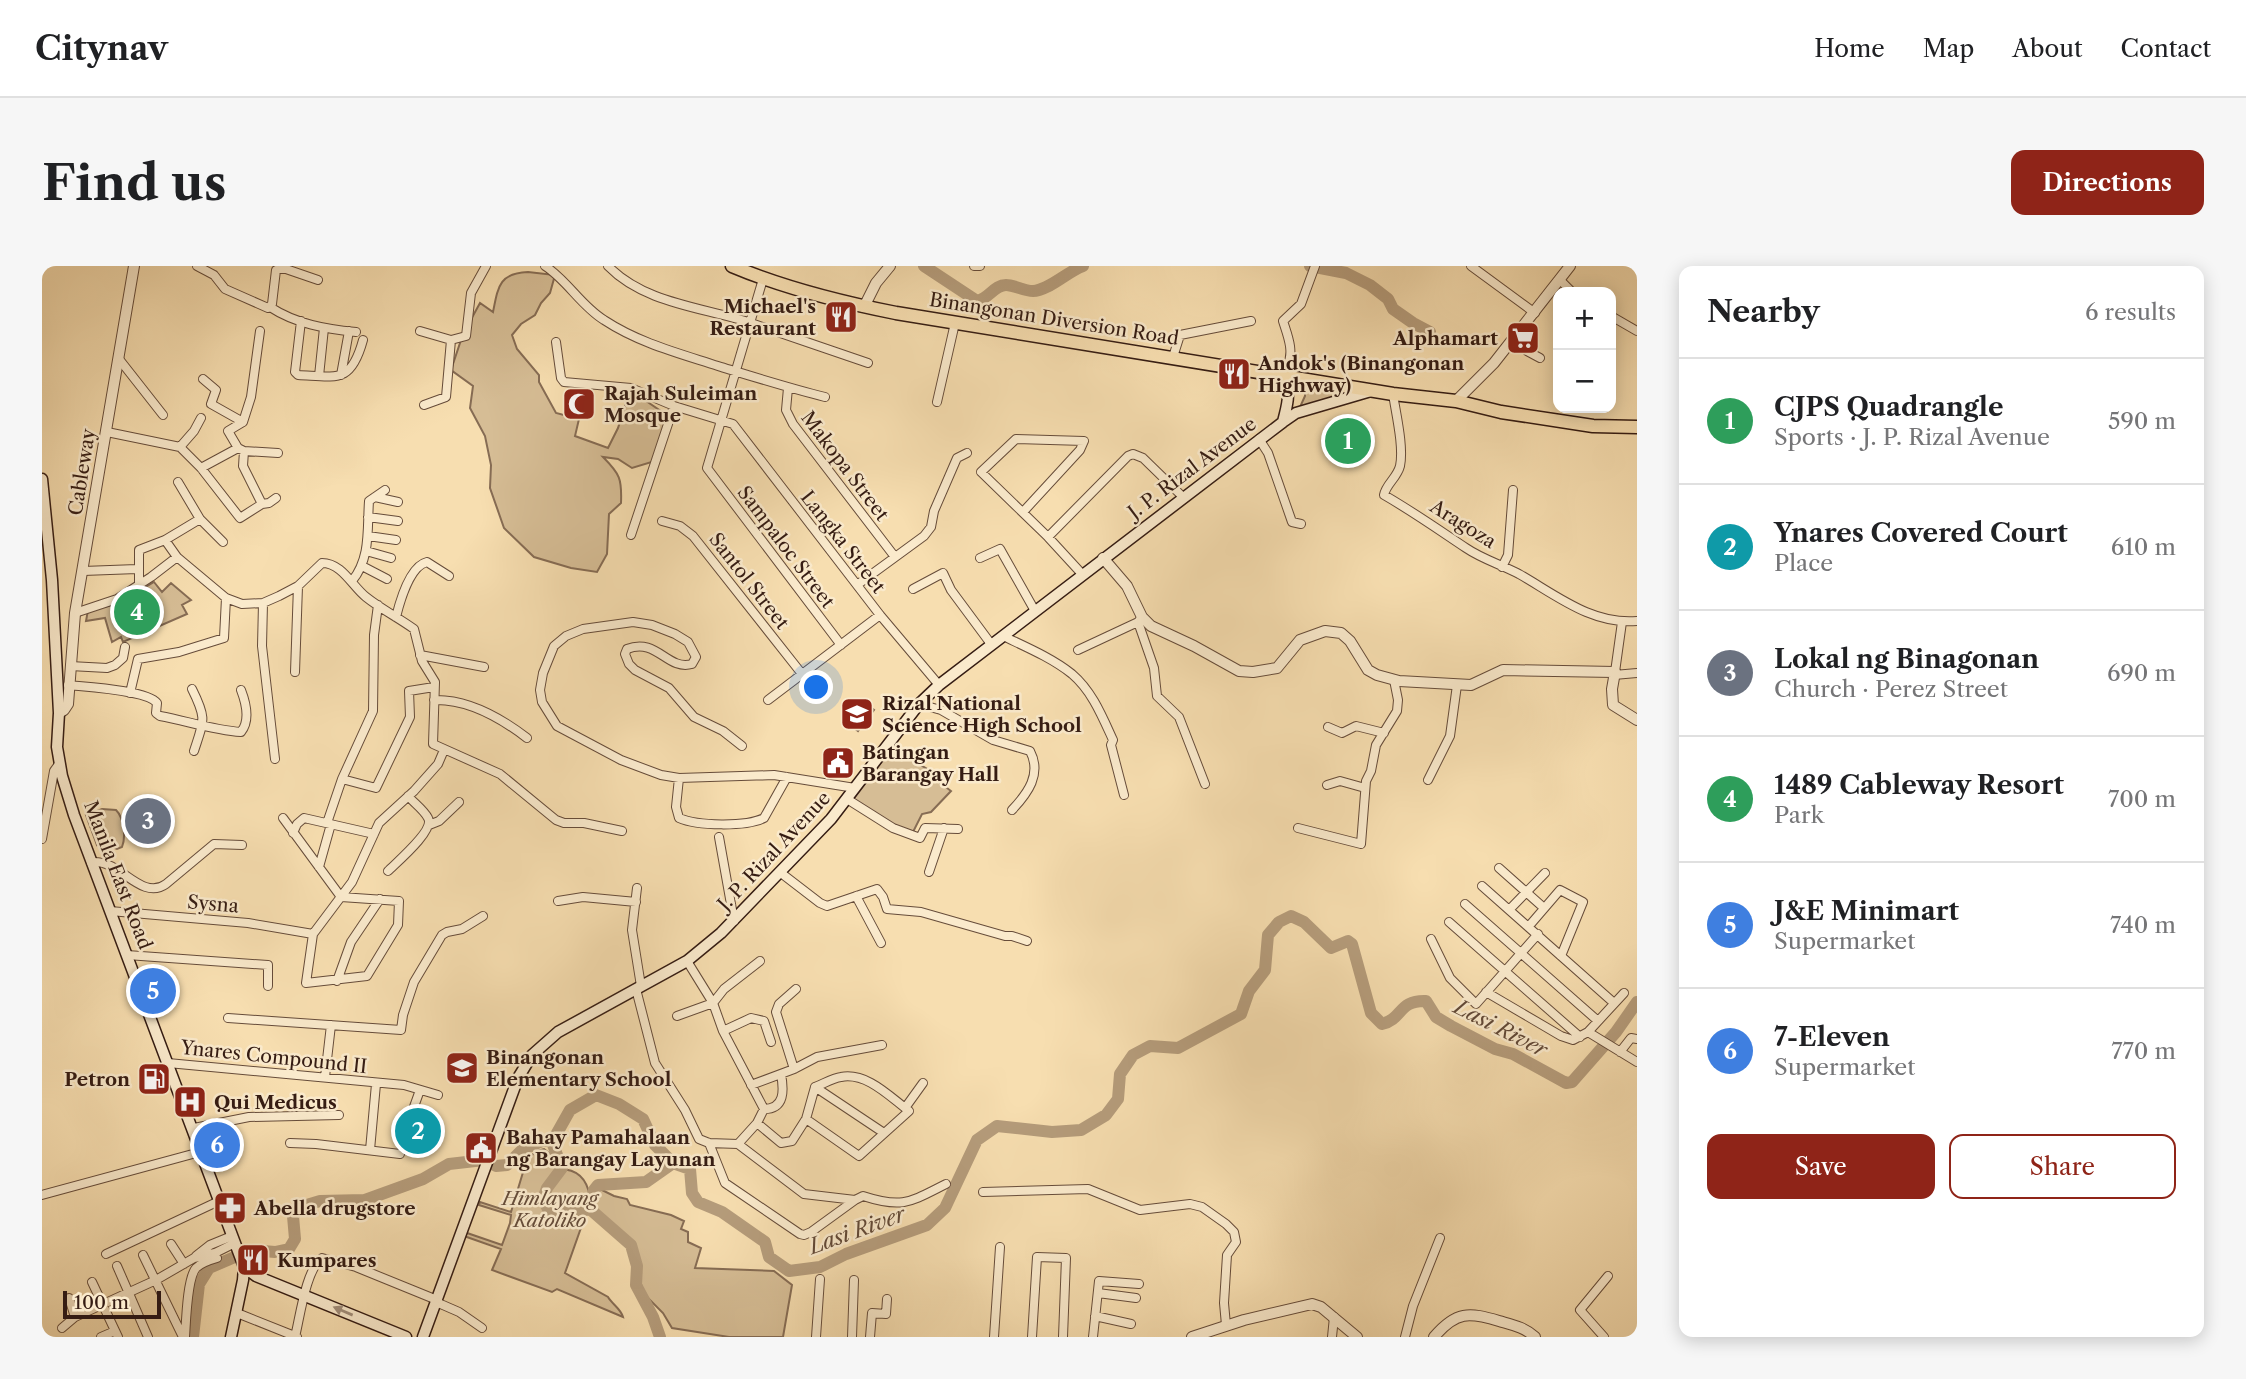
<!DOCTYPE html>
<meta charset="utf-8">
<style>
:root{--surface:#fff;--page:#f6f6f6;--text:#202124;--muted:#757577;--line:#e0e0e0;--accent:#8f2418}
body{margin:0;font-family:"Libre Caslon Text",serif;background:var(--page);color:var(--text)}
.controls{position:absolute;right:21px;top:21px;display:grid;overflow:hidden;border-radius:14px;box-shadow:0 4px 18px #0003}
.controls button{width:63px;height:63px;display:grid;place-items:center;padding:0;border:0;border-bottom:2px solid var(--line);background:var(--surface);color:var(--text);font:35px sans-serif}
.scale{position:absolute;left:21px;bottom:18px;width:98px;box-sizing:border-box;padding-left:7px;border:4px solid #351c13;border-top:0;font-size:19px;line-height:24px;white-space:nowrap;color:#351c13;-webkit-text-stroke:5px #faeacc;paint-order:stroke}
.you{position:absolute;left:775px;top:422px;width:24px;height:24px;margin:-18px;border:5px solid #fff;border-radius:50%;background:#1a73e8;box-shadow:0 0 0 10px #1a73e833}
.badge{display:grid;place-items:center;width:46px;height:46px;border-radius:50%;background:var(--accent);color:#fff;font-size:23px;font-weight:700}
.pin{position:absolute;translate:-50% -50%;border:4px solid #fff;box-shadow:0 2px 7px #0006}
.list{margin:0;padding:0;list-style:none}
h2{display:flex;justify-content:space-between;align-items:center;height:91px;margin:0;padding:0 28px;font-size:30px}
h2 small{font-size:23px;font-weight:400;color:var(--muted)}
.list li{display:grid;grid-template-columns:46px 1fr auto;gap:21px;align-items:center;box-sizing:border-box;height:126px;padding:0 28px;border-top:2px solid var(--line)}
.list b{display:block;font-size:26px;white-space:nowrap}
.list p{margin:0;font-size:23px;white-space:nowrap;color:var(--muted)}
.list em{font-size:23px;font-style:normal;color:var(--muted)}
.actions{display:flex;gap:14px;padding:21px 28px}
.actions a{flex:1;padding:16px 0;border:2px solid var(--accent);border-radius:14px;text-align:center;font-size:24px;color:var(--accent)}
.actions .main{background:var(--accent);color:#fff}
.map{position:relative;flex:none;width:1595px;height:1071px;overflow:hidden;border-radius:14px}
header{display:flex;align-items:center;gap:42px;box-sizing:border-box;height:98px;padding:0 35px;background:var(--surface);border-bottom:2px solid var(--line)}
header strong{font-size:33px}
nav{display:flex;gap:38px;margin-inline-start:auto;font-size:24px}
.intro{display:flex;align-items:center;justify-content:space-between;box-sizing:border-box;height:168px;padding:0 42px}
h1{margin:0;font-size:49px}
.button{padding:18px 32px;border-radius:14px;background:var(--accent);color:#fff;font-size:24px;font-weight:700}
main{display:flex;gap:42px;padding:0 42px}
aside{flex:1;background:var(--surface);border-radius:14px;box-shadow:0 4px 18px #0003}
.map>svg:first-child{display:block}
.green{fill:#d6bd95;stroke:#866c54;stroke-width:2}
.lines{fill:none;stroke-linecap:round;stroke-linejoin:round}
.river{stroke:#b59c7b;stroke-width:12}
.minor-casing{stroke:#664c3a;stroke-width:10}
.tertiary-casing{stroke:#664c3a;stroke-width:12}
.secondary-casing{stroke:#351c13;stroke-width:13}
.primary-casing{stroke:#351c13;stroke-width:15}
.minor{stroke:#faeacc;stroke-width:8}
.tertiary{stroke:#faeacc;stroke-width:10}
.secondary{stroke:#faeacc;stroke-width:10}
.primary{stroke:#f7deb0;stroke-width:12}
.oneway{fill:#a18d79}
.labels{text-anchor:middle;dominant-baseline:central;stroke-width:5;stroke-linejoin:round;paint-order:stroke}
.poi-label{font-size:19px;font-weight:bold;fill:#351c13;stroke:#faeacc;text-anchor:start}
.street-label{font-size:19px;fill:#351c13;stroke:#faeacc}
.park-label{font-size:19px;font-style:italic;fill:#654c3a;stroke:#faeacc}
.water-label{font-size:21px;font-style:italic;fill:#624937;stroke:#faeacc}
</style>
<header>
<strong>Citynav</strong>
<nav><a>Home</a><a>Map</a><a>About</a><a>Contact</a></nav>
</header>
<div class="intro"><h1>Find us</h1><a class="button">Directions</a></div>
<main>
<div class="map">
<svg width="1595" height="1071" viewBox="0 0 1595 1071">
<rect width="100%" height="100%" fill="#f7deb0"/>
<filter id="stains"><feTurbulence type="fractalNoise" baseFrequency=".00286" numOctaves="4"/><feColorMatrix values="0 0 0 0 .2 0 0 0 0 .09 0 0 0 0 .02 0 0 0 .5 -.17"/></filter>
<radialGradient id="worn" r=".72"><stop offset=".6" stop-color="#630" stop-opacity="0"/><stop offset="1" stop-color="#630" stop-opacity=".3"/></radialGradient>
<path class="green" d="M486 6 513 9 508 27 499 37 493 49 479 58 470 69 475 83 497 109V116L514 147 537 153 533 170 566 182 576 162 588 124 626 150 613 195 590 202 576 193 561 191C578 208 580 213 579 237L567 248 565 288 555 306 529 302 492 291 462 262 448 222 449 199 443 170 428 142 431 120 409 104 421 68 438 37 451 46C456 21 457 7 486 6Z
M1258 117 1321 126 1258 141 1263 130V122Z
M112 316 120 326 129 317 149 334 140 339 145 348 81 376 79 371 70 376 63 352 44 355 46 344 75 338Z
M821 435 832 444 816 465 805 456Z
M850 482 897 510 896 515 909 525 889 546 880 548 870 568 851 560 810 535Z
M60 543 74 544C82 552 84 571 80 581L75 583 59 577 55 579 44 549Z
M502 883 512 891 515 903C535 902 545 912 548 931H553L556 922 572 930 585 933 588 939 629 949 642 955 639 963 646 966V976L659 982 653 1002 732 1005 750 1019 741 1071H687L630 1062 621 1047 600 1026 597 1001 589 977 552 942H546L523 1007 566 1031C570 1038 579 1043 581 1051L515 1023 510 1026 450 1004 459 983 422 970 425 967 460 979 468 957 469 949 437 939 438 936 469 946 485 893 495 885Z"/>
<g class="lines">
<path class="river" d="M882 0 935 35C947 33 952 19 964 19 972 19 982 25 991 25 1006 25 1026 5 1041 0
M1268 0 1304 7 1328 19 1346 33 1351 43 1371 57 1388 66
M510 876 528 844 554 829 577 838 601 853 613 879 631 897 648 903 650 927 656 936 680 946 723 976 727 991 747 1005 778 1001 804 988 885 959 903 942 935 874 955 860 1010 866 1039 864 1064 849 1076 833 1078 808 1091 789 1108 780 1136 782 1199 748 1207 725 1223 704 1226 669 1237 656 1249 650 1262 656 1289 682 1306 675 1310 678 1329 747 1340 758C1361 753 1356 734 1384 735L1394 751 1409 760 1453 783 1471 788 1524 817 1530 816 1574 766 1595 736
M547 944 552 924 556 919 604 916 631 897
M151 1071 157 1018 167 1002 209 984 233 986 247 983 253 973 251 950 258 941 278 935 323 934 381 913 407 898 442 894 454 900 465 899 480 884 502 874 510 876 520 902 505 922 501 933 506 943C520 951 534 942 549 944L589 979 595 1000 594 1019 611 1051 618 1071"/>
<defs>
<path id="minor" d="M155 0 172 9 183 23 226 42 230 38 234 4 241 2 276 14
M503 0C525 14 539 40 562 54 597 77 636 87 676 100 712 111 747 122 783 131
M566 0C603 38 661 41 709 57 748 70 787 84 826 97
M932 0H938
M1429 0 1493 47
M721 13 665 202 799 379
M1519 15 1530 26
M228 41C254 58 284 63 314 66
M1569 50 1595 65
M259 55 253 106 256 109C295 111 309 118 321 74
M218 65 209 131 201 156 186 165 196 182 202 185 236 187
M378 65 409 74
M1471 73 1485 85 1498 92
M514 76 519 112 522 116 589 122 632 140 691 158 838 349 897 419
M1131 91 1138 69 1209 55
M77 93 121 149
M299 109 307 65
M1238 109C1240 106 1243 103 1245 100 1253 86 1245 68 1241 55L1259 38 1273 0
M277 110 282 62
M161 113 174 124 169 138 201 156
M746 122 744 144 751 158 853 291
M1351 128C1354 148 1362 181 1358 200 1355 212 1344 218 1342 229 1370 245 1397 264 1424 282 1440 293 1460 299 1477 308 1514 329 1550 359 1595 355
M895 136 913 57
M382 139 404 131 409 74 424 70 429 27 444 0
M65 166 138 181 159 202 198 252 220 238 227 237 234 232
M1217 173 1226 187 1250 256 1259 258
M138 181 152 165 159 152
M202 185 201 200 220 238
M159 202 196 182
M136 216 158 253 181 276
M333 231 356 236
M981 246 1038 184 1042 175 974 173 939 206 1006 271 1040 308
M326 251 356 255
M620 255 638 260 651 270 760 408
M589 269 632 140
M326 270 354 274
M1006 271 1086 190 1091 188 1101 192 1141 231
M123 274 135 291 184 332 200 338 221 337 237 330 256 320 280 297C300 297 310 320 324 331 339 343 357 352 372 363L380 395 393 416 391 478 458 508 514 554 522 557H542L580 565
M324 285 349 292
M938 292 958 283 993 345
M320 300 345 313
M1460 301 1466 289 1471 224
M41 305 95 303
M310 315C329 292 325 263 327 235L343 224
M97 319V284L123 274 158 253
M815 319 882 270 889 261 892 245 915 192 925 187
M871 323 901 307 909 324 949 378
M221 337 220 380 233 493
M33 347 75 333 109 311 135 291
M354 351C358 335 368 300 385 296L407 310
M1100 351 1096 356 1112 402 1115 430 1137 451 1163 518
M961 370C984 381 1010 392 1030 408 1050 425 1060 450 1071 474L1069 479 1082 529
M1036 384 1096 356
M378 389 442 401
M28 400 65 402 73 399 81 392 83 381
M253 406 256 320
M1573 406 1580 356
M1572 409 1595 407
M26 419C45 421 105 424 115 437L114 447 118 450C145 455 172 464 199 466 208 455 204 437 199 424
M150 423C165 453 162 454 152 485
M88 427 96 393 137 386 182 372 184 332
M392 434C426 433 459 452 485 472
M726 434 838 349
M877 438 899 444 951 474 988 485C1000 508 986 527 970 544
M1286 461 1300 467 1314 460 1342 467
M700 480 681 465 652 451 627 422 593 404 587 398 583 388 585 383C615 371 625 405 650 398L654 391 646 376 633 368 610 359 591 356 541 363 524 370 512 380 501 407 498 424 500 436 515 460 579 494 619 509 637 512 732 509 813 522
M637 512 634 541 637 552C655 560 704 561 722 552L745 511
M300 513 334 522 368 451 367 425 392 421
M1386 514 1408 470 1415 419
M1285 519 1298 515 1323 522
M805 533 851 562 878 572 883 562 916 563
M241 552 299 631 357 635 356 659 325 710 264 717 271 668 310 616 337 557 372 525 396 498 402 484
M285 557 300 513 331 445 332 369 336 339
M387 559 397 555 417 536
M1256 562 1319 578 1324 515 1329 505 1334 479 1355 445 1356 434 1352 414
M251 567 255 558 262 552 332 568
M677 571 692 655
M0 573 12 505 17 498
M49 596C53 596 57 596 61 597 81 601 102 634 124 618L172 578 200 579
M277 601 289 558
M1457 602 1502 642
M346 605C355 596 393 564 386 552 382 544 372 537 366 530
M887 606 902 562
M739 607 778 637 785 640 835 623 841 631 845 643 879 646 963 670H970L985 675
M1440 620 1572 737
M595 622 590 664 599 720
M814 630 839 677
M516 635 541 631 594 636
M1423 638 1556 755
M1467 644 1503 607
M68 645 206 657 271 668
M1407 656 1538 771
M1487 660 1518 624 1541 636 1519 690
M1389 673 1408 712 1434 738 1496 668
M85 689 226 699V720
M645 695 671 737 681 765 722 843
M295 715 309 676 338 633
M594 723 613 797 643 844 657 873 667 877 696 878 762 928 813 934 821 930C861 943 868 936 904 918
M1444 726 1519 770 1531 774 1546 766 1582 727
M635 750 671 737 682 723 718 695
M186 752 359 764 361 749 372 716 400 669 405 666 420 663 441 650
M681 765 709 752 722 755 729 776
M1546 766 1595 796
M1578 786 1589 772 1595 773
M126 797 362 819 396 829
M752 803 734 746 737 738 754 723
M283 811 289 759
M709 819 752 803 775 791 840 779
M773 821 842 867
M863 842 881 817
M722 843C743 843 742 824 739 808
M764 853 817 890 867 845C848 831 825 806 799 811 791 812 781 818 773 821
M715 857 739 877 750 875 764 853 773 821
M152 862 207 851 297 849
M360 874 378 824
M248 877 274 878 358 888
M667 877 683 917 758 968 762 969 769 966 813 934
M696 878 715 857 722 843
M328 884 334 818
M941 926 1046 923 1098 944 1148 938 1160 941 1184 958 1192 966 1194 976 1185 989 1182 1037 1184 1059
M0 929 158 886
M129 978 142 998
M64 988 177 935
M101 989 140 1069
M154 990 168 979 190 970
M75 1000 106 1071
M50 1016 76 1071
M1056 1027 1094 1032
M27 1032 33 1051
M394 1036 417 1046 440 1062
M195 1047 255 1071
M1053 1050 1089 1058
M20 1062 33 1051 114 1014 152 992 173 987 193 977
M59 1071 73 1065
M143 1071C144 1057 145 1012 154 1002 159 997 168 994 175 992
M253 1071C258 1051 264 1003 280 992L314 1001 395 1034
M774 1071 778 1013
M810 1071 812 1014
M828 1071 830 1047 844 1048 845 1033
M952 1071 958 981
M990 1071 995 991 1024 992 1021 1071
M1051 1071 1057 1015 1097 1018
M1290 1071 1292 1051
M1363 1071 1371 1040 1398 972
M1562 1071 1538 1044 1566 1010"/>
<path id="tertiary" d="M822 41 834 17 848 0
M1414 135 1452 97 1528 0
M1061 292 1085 320 1100 351 1109 360 1152 380 1197 405 1211 406 1235 402 1258 374 1283 365 1299 367 1308 375 1326 404 1335 409 1357 415 1429 419 1461 404 1573 406 1570 423 1571 439 1595 454
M17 447 22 444 26 438 33 347 92 0
M1150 1071 1202 1054 1270 1038 1279 1041 1315 1071
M1392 1071C1414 1045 1427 1046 1457 1055 1471 1059 1482 1061 1493 1071"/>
<path id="secondary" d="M1238 109C1251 126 1245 138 1241 156
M0 213 10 314 17 447 15 481 20 510 32 549 202 1001 201 1014 189 1071
M202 1001 214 1010 364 1071
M381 1071 476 812 490 789 516 766 645 695 679 667 789 553 877 438 897 419 1241 156 1254 147 1329 125"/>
<path id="primary" d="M690 0C742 22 798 36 854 47L1351 128 1414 135 1459 146 1551 160 1595 161"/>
</defs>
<use href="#minor" class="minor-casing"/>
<use href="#tertiary" class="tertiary-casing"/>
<use href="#secondary" class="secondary-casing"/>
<use href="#primary" class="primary-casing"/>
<use href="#minor" class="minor"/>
<use href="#tertiary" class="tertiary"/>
<use href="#secondary" class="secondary"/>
<use href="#primary" class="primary"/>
</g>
<defs><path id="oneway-solid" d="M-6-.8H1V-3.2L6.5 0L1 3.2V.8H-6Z" transform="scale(1.75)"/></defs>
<use class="oneway" href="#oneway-solid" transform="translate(301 1045) rotate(-157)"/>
<defs>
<symbol id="restaurant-square" viewBox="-11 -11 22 22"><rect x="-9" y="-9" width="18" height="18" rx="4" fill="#8f2418" stroke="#faeacc"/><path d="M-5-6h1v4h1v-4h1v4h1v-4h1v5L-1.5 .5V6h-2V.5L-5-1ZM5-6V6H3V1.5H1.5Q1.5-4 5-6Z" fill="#fff"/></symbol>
<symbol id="supermarket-square" viewBox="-11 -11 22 22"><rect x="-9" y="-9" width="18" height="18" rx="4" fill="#8f2418" stroke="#faeacc"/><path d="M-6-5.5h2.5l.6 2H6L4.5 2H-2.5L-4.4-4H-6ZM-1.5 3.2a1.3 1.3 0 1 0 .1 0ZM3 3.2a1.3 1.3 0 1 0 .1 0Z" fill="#fff"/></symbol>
<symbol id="mosque-square" viewBox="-11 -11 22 22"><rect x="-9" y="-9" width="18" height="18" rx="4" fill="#8f2418" stroke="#faeacc"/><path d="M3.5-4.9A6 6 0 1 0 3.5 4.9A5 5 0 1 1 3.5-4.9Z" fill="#fff"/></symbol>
<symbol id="school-square" viewBox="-11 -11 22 22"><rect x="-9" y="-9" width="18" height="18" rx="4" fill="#8f2418" stroke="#faeacc"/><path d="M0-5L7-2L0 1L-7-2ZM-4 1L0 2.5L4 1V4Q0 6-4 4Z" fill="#fff"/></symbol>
<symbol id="civic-square" viewBox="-11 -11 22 22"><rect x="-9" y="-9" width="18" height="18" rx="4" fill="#8f2418" stroke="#faeacc"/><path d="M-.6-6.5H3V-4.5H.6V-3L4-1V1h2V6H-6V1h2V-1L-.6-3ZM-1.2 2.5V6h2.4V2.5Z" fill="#fff"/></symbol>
<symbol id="fuel-square" viewBox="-11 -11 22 22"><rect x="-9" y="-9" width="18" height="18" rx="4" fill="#8f2418" stroke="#faeacc"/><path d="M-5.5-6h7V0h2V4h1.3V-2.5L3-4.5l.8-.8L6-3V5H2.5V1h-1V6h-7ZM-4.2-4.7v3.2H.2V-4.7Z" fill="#fff"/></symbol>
<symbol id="hospital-square" viewBox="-11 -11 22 22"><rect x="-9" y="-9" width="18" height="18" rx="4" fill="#8f2418" stroke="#faeacc"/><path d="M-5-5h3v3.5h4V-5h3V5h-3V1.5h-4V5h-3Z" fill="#fff"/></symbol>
<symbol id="pharmacy-square" viewBox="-11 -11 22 22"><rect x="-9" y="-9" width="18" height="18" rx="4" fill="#8f2418" stroke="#faeacc"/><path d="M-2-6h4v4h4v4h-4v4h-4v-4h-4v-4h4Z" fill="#fff"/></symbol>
</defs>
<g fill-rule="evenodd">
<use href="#restaurant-square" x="780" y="32" width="38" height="38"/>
<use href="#supermarket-square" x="1462" y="53" width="38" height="38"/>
<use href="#restaurant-square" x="1173" y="89" width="38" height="38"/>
<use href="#mosque-square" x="518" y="119" width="38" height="38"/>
<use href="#school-square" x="796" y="429" width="38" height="38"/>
<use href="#civic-square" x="777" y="478" width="38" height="38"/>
<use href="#school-square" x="401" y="783" width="38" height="38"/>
<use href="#fuel-square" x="93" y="794" width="38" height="38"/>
<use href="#hospital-square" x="129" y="817" width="38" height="38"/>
<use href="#civic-square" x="420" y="863" width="38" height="38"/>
<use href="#pharmacy-square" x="169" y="923" width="38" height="38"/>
<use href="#restaurant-square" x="192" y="975" width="38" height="38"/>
</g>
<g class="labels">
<g class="poi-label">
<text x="774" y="40" text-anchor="end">Michael's<tspan x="774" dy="22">Restaurant</tspan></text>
<text x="1456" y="72" text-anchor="end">Alphamart</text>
<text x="1216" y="97">Andok's (Binangonan<tspan x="1216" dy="22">Highway)</tspan></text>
<text x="562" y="127">Rajah Suleiman<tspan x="562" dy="22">Mosque</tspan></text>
<text x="840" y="437">Rizal National<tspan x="840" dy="22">Science High School</tspan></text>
<text x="820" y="486">Batingan<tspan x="820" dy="22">Barangay Hall</tspan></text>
<text x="444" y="791">Binangonan<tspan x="444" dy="22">Elementary School</tspan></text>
<text x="88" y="813" text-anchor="end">Petron</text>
<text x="172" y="836">Qui Medicus</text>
<text x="464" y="871">Bahay Pamahalaan<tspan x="464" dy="22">ng Barangay Layunan</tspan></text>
<text x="212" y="942">Abella drugstore</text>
<text x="235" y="994">Kumpares</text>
</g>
<g class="street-label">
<text transform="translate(1012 53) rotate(9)">Binangonan Diversion Road</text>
<text transform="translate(803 200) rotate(53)">Makopa Street</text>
<text transform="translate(1150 202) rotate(-37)">J. P. Rizal Avenue</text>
<text transform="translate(40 206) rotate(-81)">Cableway</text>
<text transform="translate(1421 258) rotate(32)">Aragoza</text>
<text transform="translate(801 276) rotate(52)">Langka Street</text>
<text transform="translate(744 281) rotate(53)">Sampaloc Street</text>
<text transform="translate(707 315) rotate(52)">Santol Street</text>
<text transform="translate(732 585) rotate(-47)">J. P. Rizal Avenue</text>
<text transform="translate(76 609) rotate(69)">Manila East Road</text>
<text transform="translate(171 638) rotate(5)">Sysna</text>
<text transform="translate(232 791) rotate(6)">Ynares Compound II</text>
</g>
<g class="park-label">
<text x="508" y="932">Himlayang<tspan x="508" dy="22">Katoliko</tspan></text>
</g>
<g class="water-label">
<text transform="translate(1459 762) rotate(27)">Lasi River</text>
<text transform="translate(815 964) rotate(-20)">Lasi River</text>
</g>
</g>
<rect width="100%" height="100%" filter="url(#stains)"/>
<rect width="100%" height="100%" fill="url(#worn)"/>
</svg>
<div class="controls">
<button>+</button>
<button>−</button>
</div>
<div class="scale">100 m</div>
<div class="you"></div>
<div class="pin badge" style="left:1306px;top:175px;background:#2e9e5b">1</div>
<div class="pin badge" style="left:376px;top:865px;background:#0f9aa8">2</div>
<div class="pin badge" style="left:106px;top:555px;background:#6b7280">3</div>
<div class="pin badge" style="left:95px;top:346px;background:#2e9e5b">4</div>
<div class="pin badge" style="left:111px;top:725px;background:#3f7fe0">5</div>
<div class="pin badge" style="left:175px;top:879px;background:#3f7fe0">6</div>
</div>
<aside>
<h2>Nearby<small>6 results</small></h2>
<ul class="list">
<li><span class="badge" style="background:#2e9e5b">1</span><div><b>CJPS Quadrangle</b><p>Sports · J. P. Rizal Avenue</p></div><em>590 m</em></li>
<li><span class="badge" style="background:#0f9aa8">2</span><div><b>Ynares Covered Court</b><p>Place</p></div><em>610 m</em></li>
<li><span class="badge" style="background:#6b7280">3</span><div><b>Lokal ng Binagonan</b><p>Church · Perez Street</p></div><em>690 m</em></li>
<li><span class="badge" style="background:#2e9e5b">4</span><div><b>1489 Cableway Resort</b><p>Park</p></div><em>700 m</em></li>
<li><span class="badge" style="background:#3f7fe0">5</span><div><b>J&amp;E Minimart</b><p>Supermarket</p></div><em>740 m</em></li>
<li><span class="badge" style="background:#3f7fe0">6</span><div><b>7-Eleven</b><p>Supermarket</p></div><em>770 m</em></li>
</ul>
<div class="actions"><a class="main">Save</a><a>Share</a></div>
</aside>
</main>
